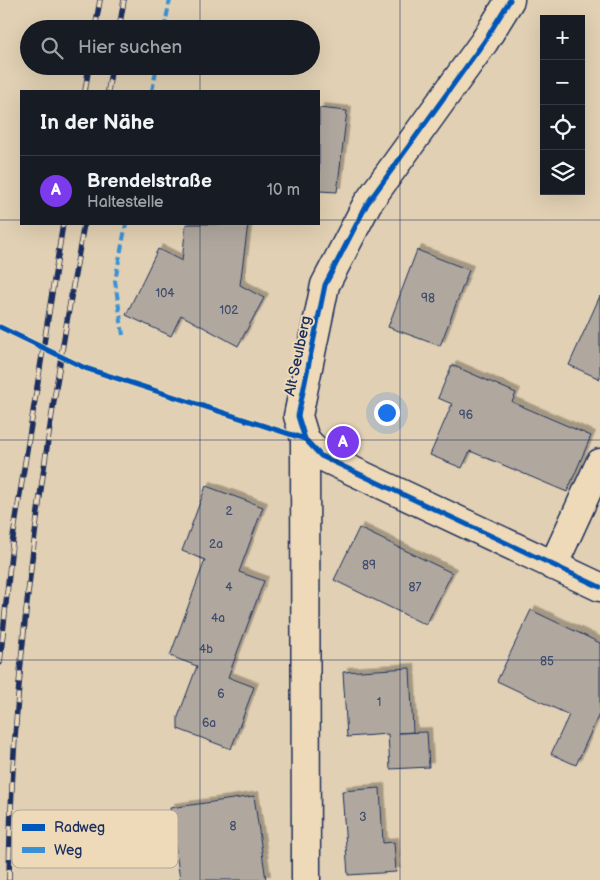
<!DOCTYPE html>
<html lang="de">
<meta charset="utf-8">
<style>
:root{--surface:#171b24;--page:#242831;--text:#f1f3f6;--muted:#9ea1a6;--line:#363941;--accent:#7c3aed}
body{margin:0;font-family:"Balsamiq Sans",sans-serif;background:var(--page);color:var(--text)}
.controls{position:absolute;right:15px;top:15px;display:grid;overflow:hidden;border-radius:0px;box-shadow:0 5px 20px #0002}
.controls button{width:45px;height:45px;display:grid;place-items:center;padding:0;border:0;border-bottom:1px solid var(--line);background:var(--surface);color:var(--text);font:25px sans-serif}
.you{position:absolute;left:386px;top:412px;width:18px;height:18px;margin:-12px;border:4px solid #fff;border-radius:50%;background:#1a73e8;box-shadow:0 0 0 8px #1a73e833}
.badge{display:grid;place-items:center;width:32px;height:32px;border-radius:50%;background:var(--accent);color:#fff;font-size:16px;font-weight:700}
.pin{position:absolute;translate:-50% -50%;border:2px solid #fff;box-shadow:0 1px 5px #0006}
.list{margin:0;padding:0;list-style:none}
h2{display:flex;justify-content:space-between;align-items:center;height:65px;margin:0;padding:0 20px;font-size:21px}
h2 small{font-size:16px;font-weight:400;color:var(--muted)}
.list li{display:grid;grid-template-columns:32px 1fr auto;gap:15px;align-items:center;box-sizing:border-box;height:70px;padding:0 20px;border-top:1px solid var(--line)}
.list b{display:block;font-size:19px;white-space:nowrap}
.list p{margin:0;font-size:16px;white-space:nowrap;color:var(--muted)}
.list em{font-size:16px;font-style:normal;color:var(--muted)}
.icon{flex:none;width:28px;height:28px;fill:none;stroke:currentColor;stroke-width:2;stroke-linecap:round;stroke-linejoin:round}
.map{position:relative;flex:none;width:600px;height:880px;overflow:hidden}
.search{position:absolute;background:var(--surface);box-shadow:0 5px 20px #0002;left:20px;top:20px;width:300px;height:55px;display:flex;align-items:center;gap:12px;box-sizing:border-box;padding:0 18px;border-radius:28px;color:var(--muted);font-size:19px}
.panel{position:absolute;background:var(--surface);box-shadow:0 5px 20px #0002;left:20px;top:90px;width:300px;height:135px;border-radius:0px}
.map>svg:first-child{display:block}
.building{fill:#b0a89e;stroke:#1b2f5e;filter:url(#shadow)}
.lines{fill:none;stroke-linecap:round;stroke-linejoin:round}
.minor-casing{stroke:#1b2f5e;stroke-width:31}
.minor{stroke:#eedab8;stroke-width:28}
.rail-casing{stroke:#1b2f5e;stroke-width:5.5}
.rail{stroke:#eedab8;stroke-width:4;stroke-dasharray:11;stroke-linecap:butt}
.quiet{stroke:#3891d7;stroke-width:4;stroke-dasharray:8 4;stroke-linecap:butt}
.cycleway-casing{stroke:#eedab8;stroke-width:8}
.cycleway{stroke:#0057b8;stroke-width:5}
.grid{fill:none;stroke:#1b2f5e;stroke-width:1;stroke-opacity:0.55}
.labels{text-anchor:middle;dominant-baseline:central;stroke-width:4;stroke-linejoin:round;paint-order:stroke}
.number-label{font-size:12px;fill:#404d6e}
.street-label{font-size:15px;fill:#1b2f5e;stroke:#eedab8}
.key{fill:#eedab8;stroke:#afa79d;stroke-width:1}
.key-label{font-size:14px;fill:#1b2f5e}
</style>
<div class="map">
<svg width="600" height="880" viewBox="0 0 600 880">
<defs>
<filter id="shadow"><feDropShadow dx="4.5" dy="-4.5" stdDeviation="0" flood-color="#0004"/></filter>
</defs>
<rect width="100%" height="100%" fill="#e1d0b3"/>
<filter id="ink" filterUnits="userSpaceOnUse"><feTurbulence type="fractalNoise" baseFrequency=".02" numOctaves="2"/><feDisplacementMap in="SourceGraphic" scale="10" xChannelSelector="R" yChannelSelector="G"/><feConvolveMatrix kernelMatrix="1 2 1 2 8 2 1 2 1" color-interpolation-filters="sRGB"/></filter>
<g filter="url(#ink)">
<path class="building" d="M319 108 347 111 337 192 319 191Z
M186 224H248L240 285 264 298 238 346 181 315 171 336 126 315 158 249 182 261Z
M417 250 469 270 440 346 388 327Z
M600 296V379L569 365Z
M452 365 516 393 512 402 591 436 567 492 470 451 462 468 430 455 452 404 438 398Z
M206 486 263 507 239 572 264 581 228 677 254 687 231 749 178 729V717L197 666 170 656 205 560 182 551Z
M359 528 452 573 426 625 334 580Z
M531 610 600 643V712L576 765 551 754 569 715 497 681Z
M410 668 413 732 399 733 427 732 429 767 390 769 388 734 347 737 343 672Z
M380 788 383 843 394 842 396 872 348 875 342 791Z
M254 796 266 880H180L170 808Z"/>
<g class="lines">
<defs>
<path id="minor" d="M510 0 484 42 367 204 325 285 298 416 305 439 321 456 600 587
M305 439 306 880
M553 566 600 463"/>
</defs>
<use href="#minor" class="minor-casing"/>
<use href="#minor" class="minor"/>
<defs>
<path id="rail" d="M95 29 100 0
M119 29 124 0
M85 91 89 66
M108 91 112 66
M0 663 12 544 63 224
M9 880C12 662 45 438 84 224"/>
</defs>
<use href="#rail" class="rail-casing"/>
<use href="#rail" class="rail"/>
<path class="quiet" d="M164 29 170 0
M152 91 157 66
M123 335 115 281 126 224"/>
<defs>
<path id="cycleway" d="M510 0 484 42 367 204 325 285 298 416 305 439 321 456 600 587
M0 327 85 368 305 439"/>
</defs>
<use href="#cycleway" class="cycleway-casing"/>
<use href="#cycleway" class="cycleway"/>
</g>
</g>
<path class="grid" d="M200 0V29M400 0V880M200 66V91M0 220H21M319 220H600M200 224V880M0 440H600M0 660H600"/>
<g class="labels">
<g class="number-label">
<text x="165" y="293">104</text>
<text x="428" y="298">98</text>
<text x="229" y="310">102</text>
<text x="466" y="415">96</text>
<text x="229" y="511">2</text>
<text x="216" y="544">2a</text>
<text x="369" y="565">89</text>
<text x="229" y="587">4</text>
<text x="415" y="587">87</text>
<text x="218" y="618">4a</text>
<text x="206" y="649">4b</text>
<text x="547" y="661">85</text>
<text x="221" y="694">6</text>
<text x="379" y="702">1</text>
<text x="209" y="723">6a</text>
<text x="363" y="817">3</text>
<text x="233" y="826">8</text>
</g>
<g class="street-label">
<text transform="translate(298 356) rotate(-78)">Alt Seulberg</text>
</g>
</g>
<rect x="12" y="810" width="166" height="58" rx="8" class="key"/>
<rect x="22" y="824" width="23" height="7" fill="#0057b8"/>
<rect x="22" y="847" width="23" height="6" fill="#3891d7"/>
<g class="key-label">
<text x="54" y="832">Radweg</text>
<text x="54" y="855">Weg</text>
</g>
</svg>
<div class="controls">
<button>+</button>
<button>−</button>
<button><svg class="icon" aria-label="locate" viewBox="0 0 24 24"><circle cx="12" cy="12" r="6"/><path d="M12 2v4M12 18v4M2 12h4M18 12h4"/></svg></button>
<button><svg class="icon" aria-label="layers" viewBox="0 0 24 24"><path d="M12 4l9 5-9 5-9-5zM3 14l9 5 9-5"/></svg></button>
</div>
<div class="you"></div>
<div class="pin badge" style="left:343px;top:442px">A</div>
<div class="search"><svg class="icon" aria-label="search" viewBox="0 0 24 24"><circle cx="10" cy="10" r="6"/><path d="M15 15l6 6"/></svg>Hier suchen</div>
<section class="panel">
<h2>In der Nähe<small></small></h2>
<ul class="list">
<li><span class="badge">A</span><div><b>Brendelstraße</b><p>Haltestelle</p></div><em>10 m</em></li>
</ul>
</section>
</div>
